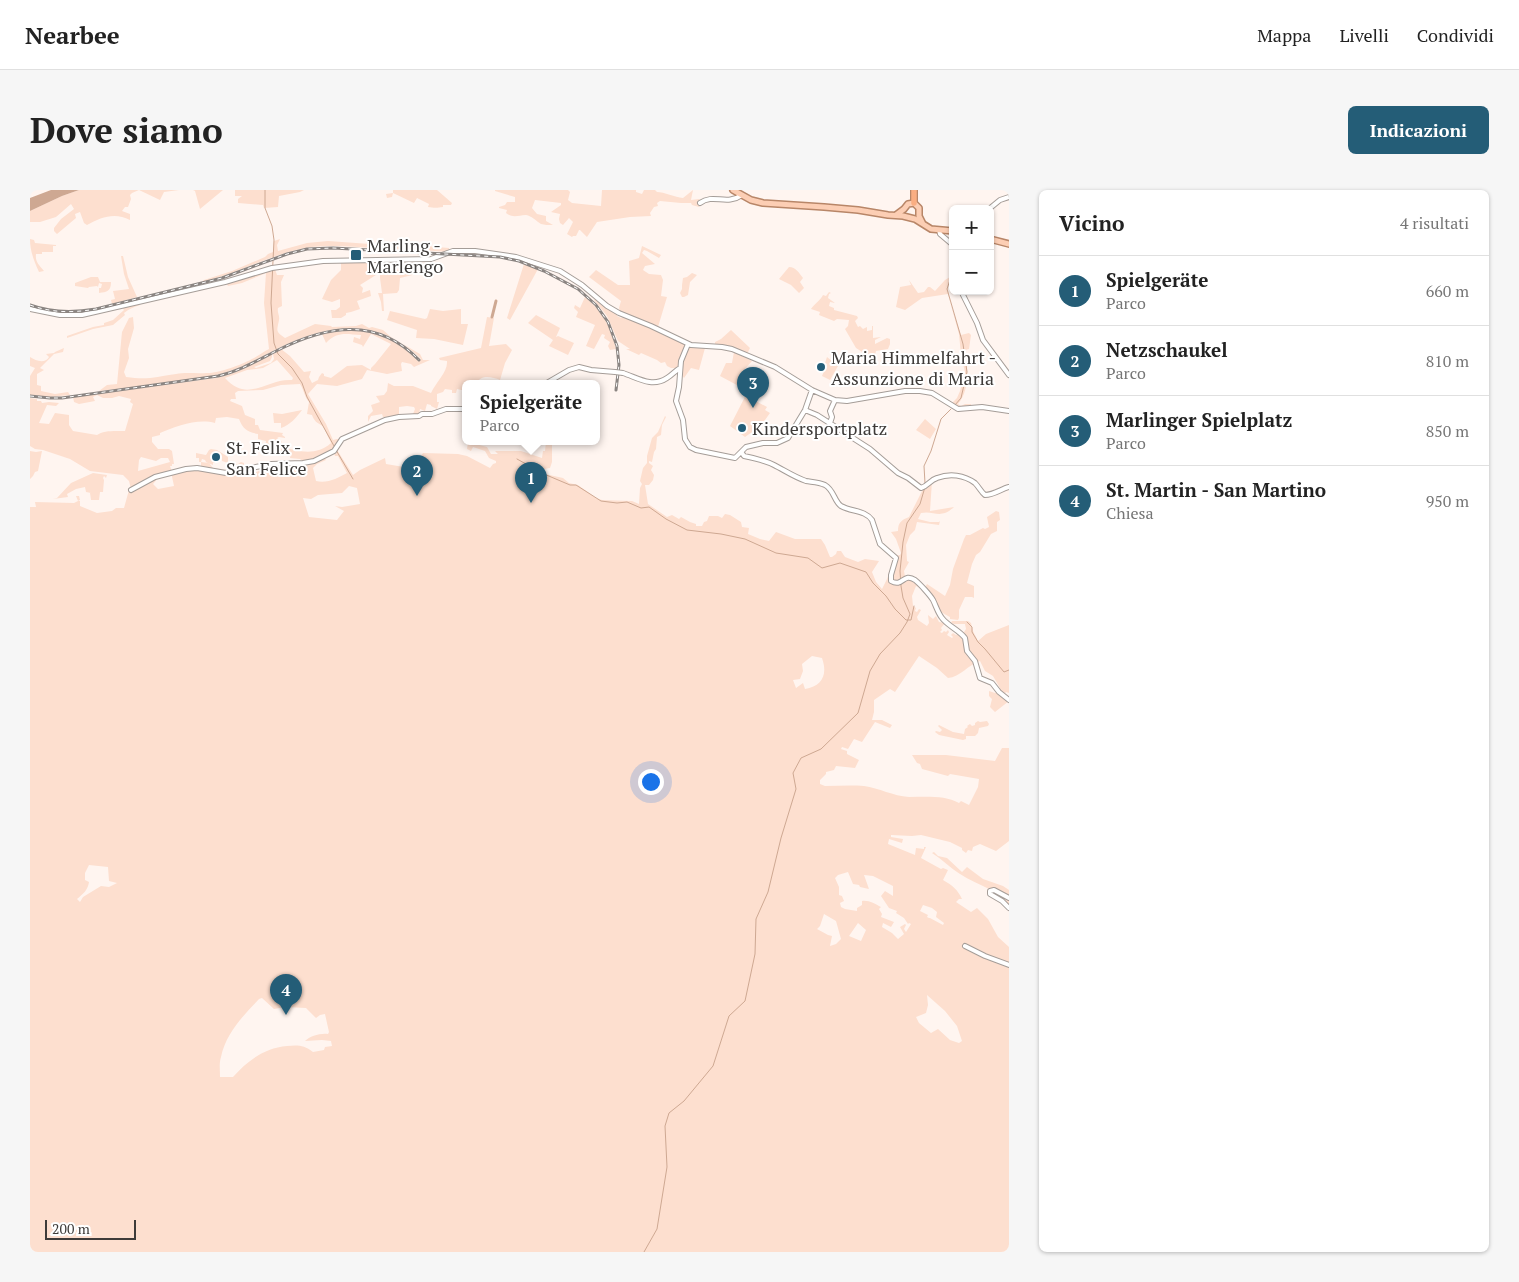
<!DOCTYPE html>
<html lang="it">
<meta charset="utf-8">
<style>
:root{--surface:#fff;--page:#f6f6f6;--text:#222;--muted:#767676;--line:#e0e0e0;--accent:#245d77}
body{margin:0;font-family:"PT Serif",serif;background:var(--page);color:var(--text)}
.controls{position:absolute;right:15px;top:15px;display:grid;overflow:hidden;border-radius:8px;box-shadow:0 1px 4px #0004}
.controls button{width:45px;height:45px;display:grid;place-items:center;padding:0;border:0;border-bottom:1px solid var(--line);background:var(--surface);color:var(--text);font:25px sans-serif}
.scale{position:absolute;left:15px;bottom:12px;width:91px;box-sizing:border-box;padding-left:5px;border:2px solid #3e3b39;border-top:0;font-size:14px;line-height:18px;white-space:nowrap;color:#3e3b39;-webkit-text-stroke:4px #fff;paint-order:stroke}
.you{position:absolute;left:620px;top:591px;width:18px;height:18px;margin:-12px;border:4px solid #fff;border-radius:50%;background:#1a73e8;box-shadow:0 0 0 8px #1a73e833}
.badge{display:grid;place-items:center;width:32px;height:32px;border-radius:50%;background:var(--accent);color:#fff;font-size:16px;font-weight:700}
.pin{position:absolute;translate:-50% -41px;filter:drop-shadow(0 1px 2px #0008)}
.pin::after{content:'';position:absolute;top:26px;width:18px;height:15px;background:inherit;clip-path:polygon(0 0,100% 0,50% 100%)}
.popup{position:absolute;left:432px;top:190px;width:138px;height:65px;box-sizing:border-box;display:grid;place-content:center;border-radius:8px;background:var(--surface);filter:drop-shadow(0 1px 4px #0005);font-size:16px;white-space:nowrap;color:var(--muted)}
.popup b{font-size:19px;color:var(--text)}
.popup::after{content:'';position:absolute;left:50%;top:100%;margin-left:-10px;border:10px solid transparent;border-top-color:var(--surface)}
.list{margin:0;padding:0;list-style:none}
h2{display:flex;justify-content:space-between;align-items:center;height:65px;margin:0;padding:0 20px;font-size:21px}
h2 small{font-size:16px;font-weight:400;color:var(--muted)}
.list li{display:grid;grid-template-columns:32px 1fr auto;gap:15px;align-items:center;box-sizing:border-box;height:70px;padding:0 20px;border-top:1px solid var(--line)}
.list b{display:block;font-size:19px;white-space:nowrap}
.list p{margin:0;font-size:16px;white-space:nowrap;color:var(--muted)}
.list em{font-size:16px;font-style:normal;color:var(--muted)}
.map{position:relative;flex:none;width:979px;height:1062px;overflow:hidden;border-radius:8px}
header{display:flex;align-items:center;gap:30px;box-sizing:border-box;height:70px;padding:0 25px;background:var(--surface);border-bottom:1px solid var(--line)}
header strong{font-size:24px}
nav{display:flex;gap:28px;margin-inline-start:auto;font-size:18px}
.intro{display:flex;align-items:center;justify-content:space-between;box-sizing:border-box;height:120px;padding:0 30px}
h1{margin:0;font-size:35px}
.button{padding:12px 22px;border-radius:8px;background:var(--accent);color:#fff;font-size:18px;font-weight:700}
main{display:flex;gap:30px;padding:0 30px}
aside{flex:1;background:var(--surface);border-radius:8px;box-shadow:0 1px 4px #0004}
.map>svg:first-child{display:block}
.green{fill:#fddfcf;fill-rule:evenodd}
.water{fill:#cea892}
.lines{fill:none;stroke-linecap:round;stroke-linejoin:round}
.stream{stroke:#cea892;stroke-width:1}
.canal{stroke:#cea892;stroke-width:3}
.minor-casing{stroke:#a59d98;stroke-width:6}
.major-casing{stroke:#b88668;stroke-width:8}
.highway-casing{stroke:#b88668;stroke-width:8}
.minor{stroke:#fff;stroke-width:4}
.major{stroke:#fcceb4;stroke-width:5}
.highway{stroke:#faae82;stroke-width:5.5}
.rail-casing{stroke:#8b8582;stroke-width:3}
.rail{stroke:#fff;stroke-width:1;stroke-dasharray:4;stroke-linecap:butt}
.minor-bridge-casing{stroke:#a59d98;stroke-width:6;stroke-linecap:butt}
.minor-bridge{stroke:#fff;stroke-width:4}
.poi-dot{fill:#245d77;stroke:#fff;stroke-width:2}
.labels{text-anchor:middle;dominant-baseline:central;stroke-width:4;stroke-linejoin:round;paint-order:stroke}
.poi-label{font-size:18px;fill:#3e3b39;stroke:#fff;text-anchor:start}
</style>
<header>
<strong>Nearbee</strong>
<nav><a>Mappa</a><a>Livelli</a><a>Condividi</a></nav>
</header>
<div class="intro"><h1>Dove siamo</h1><a class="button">Indicazioni</a></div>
<main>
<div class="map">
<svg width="979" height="1062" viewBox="0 0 979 1062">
<rect width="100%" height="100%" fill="#fff5f0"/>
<path class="green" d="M49 0H149L134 2 130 10 109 0 102 3 100 5 101 9 98 17H95L92 21 100 24V30C85 22 71 27 57 35L54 33 50 22 45 24 46 28 27 44 24 41V38L31 29 44 19 41 14 26 27 10 32H0V21L32 6Z
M163 0H193L170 19 165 1Z
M205 0H274L270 2 249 6 248 17 234 18 233 15 208 13V9L212 6H205Z
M363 0H407L422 13 421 15H413V17C407 18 404 18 398 17L399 14 387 8 384 13 363 3 362 7 357 8 356 4 363 3Z
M465 0H538L540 2 538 10 542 13 571 16 572 0H606V2L612 4 614 0H625L627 2C634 2 645 7 653 8L663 0 661 10 669 9 672 11 669 17 662 15 661 13H651L630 11 627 13 628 16 624 17 620 23 621 26 600 27 567 32 557 47 550 40H549L546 46H543L542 47 537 44 543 32 539 28 533 35 530 33 529 29 530 24 521 22 531 15V13L505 10 502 18 507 24 516 26V31L523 35C519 35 514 35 511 34 506 31 502 26 496 25 488 25 484 29 476 23L477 20 469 18V17L475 15 477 12H485V7L465 1Z
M0 49 4 50 5 53 26 55V56H23V62H12V64H6C5 72 9 75 14 81L9 82C4 71 0 61 0 49Z
M250 49 247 55 248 61 277 53 298 51 340 54H371L419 58V62C395 60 371 59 346 58 320 57 293 53 266 60 234 68 205 84 172 92L174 90 202 81 235 67 238 64 243 62 244 51Z
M612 56 631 65 629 68 617 61 614 60 612 63 625 74 615 76 613 80 619 84 631 85 633 90 631 106 637 107 628 137 590 122 589 118 591 111 559 87 566 80 588 95H600L599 71 609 68Z
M91 66H93L98 87 107 107 82 114 81 110 85 109 83 101 99 99 94 84Z
M311 73H340L342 76 346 75V85L330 95 333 98 332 103 340 100 341 106 327 111 330 119 321 122 316 123V125L311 128H302L301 120H306L310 117V109L302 112 292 109 301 90 311 80Z
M494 74 508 79 480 130 477 128Z
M399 75V81L370 88 369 100 367 103 353 104 354 121H352L351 112 348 103H352L350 88V79L374 80 377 76 381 80 396 78Z
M759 77C766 77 769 83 773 88L770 92 774 98 769 103 761 95 749 89Z
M245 79 247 85H254L251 92 252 116 248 118C247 123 250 126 249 130 247 141 245 141 255 148L285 134 301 136 302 137 326 136 332 134 339 138 342 137 353 140 361 147 390 164 393 170H400L384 177 381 174 372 172 371 174 372 181 357 184 337 180 332 189 307 196 287 194 278 204 296 234 303 250 307 249 314 250 307 260 323 285 330 280 355 268 356 274 386 279 387 272 393 263 428 264 437 266 460 278 463 274 466 273V271L459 268 455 261 443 257 441 261 437 259 438 252 457 257 461 264H468L465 261H491L512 268 513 261H515L516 252H522V272L520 278 514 279V282L515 284 533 288 539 293 548 295 566 308 572 310 602 311 609 314 610 298 612 294 610 291 613 278 617 273V266L622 248 628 242 635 226 636 227 632 235 631 245 627 247 626 259 624 262 622 272 619 271V273L623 276 621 280 624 285 623 290 619 295H615L618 314 637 327 642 325 649 329 651 327 660 332 666 334V336H672L674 332 677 331 679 326H688L692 328 695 324 700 325 711 332 712 337 719 338 718 344 730 349 739 351 746 342 765 349H791L795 355 800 367H802L806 364 807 361H811L815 367 828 372 835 369 849 371 842 382 846 392 852 399 857 389 865 366 870 365 871 363 866 349 861 342 868 341C868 333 871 330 879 327L893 299H895L902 291 900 321 924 317C910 330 904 320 891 323L888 329 900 332H909L910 331 909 335 887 332 885 340 880 345 876 355 877 371 879 372 874 381 875 387H879L894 399 897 394 915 406 920 395 923 379 934 349 936 345H940L953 338 955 339 959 337 957 327 966 321 969 322 970 330 967 332V341L961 344 950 362 946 365 942 374 937 393 944 396V408L942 407H935L929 420V428L928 430 920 429V427C916 425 911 422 909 420 899 408 903 403 886 396L882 406 883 416 886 418 885 421 887 422 889 419 891 420 887 427 888 430 897 436 899 433 898 425 903 429 906 426 909 432 915 433 911 438 912 440 910 442 912 443 914 441 916 442 918 440 919 442 917 445 922 448 923 447 921 445 923 443 926 445 934 442 936 439 935 434H924L921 433 922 431H938L941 433 943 441 948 451 956 444 979 435V503L976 502 973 506 979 511 965 522 960 517 962 509 959 506V501L965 503 969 501 970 498 963 486 955 481 950 471C938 475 930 487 918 488L907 478 889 466 865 502 860 499 844 510V522L842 530H852L862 535 860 538 845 532 832 552 824 549 818 559 812 557 811 559 817 561V564L829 570 825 578 806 576 804 580 796 582V584L790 590V594L795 596C808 596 820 595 834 596 849 598 863 606 879 607 895 607 915 605 929 613L931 611 939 615 948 597 949 589 920 584 918 586 892 579 890 574 887 573 882 565H916L965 571 972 558H979V651L966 661 950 654 943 657 942 661 938 660 936 663 932 660V658L920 652 891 645 882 646 861 645V647L873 649 872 653 859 649 858 654 885 665 886 658 894 659V657H896L891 668 911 679 913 678 918 680 913 690C922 695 928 700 932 709H929L926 712 941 722 947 718 958 729 968 747 979 757V1062H0V317H6L5 312 44 313 48 311 46 306H49L50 310 48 311H50V316L67 323 82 321 86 318H94L99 300 101 299 99 291 93 285 60 281 40 269 13 260 5 259 0 256V208L7 209V211H11L12 213 19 212 29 213 26 216 17 215 9 233 19 234 25 223 39 225V235L43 241 67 245C73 240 86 241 95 241L103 214 100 212 101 209 89 206 82 208H73L67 205 63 207 65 211 49 214 44 212 43 207 186 188 206 182 242 164V167L240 171 224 177 226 178 241 173 244 169 243 164 251 159 260 166 274 182 281 181 279 187 282 193 288 190 289 187 292 183 294 184V186L301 188 317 176 332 175 341 180V178L345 174 361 154 341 144 333 157 332 155 323 152 324 147 330 149 331 145C316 144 307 141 296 153L292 144C333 136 358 141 388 171L391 169C351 129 304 132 255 155 233 165 213 179 190 184 152 194 108 196 69 201L77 195 87 194 92 142 99 128 103 127 104 138 98 159 99 168 94 182 96 187C118 190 125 187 146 184 156 182 167 184 177 183 189 183 211 175 222 169 228 166 233 162 239 159L234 113 236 83 212 93 198 96 196 93ZM247 170 263 188 262 190C237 188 218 214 195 188L217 180 233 178ZM270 194C274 200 274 206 279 212L277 224 282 225C284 231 287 233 293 236L301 253C287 266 268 262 251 256L250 253 252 252 247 248 249 247 255 248V247L252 245 253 243 230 240 228 235H225V229L215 225 212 216 200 211 201 209H206L205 203 208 201 233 200 251 195ZM197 227 209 229C213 239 217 242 228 244V249L236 251 234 264H235L237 258 261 264 260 268 270 269 274 272 241 276 224 283 223 280 193 284 228 277 214 276V273L211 272 208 274 200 273 199 278 195 280 183 278 179 273 171 272V276L142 282 140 276H142V274H144L142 261 139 259H128L122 252V247L130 245V243C146 236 168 228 185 233L186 228ZM304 263 305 266H308L317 283C308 288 297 294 286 291L283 278 287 274 296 270 294 267ZM111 267 126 271 131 268H138L140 272 108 281 109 270ZM141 282 144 296 128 299 123 294 129 287ZM319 296 327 298 330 314 312 317 305 316 314 321 307 330 279 327 273 308 281 309 288 305 312 303ZM782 466 792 468C798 485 792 496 775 499L773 493 766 498 763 490 770 489 773 481 772 474ZM59 675 78 677 79 691 87 693 79 697 71 696 53 707 50 712 47 709C53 704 58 700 59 692L55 690V683ZM818 682 823 694 829 695 830 697 839 699 834 685 843 686 863 696V706L855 701 851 706 859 718 867 721 866 723 874 728 878 734 879 733 881 734 876 742 874 739 876 735 875 734 870 737 874 744 868 749 862 743 852 737 853 733 861 737 864 732 851 727 852 724 849 719 851 717C845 714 839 710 832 711V715L827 718V721L815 719 811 717 810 713 814 711 812 706 809 705V697L805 688 808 685ZM893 715 902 718 907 722 906 727 914 733 913 735 900 728H899L897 727 898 725 890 721ZM794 724 806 731 811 749 806 754 800 756 802 746 798 745 787 739 790 736ZM828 733 836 740 831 751 819 746ZM897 805 915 821 927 836 932 851 929 853 920 850 908 839 901 843 889 833 886 827 896 823 898 815ZM232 808 244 819 255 817 276 818 286 828 290 825 295 824 299 842 298 844C290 843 280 846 275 851L292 850 301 851 302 856 295 857 294 860 283 862C274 855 268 855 257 856 234 858 217 871 203 887H190C190 880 189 873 191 867 196 843 213 826 229 809Z
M923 79C923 86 918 92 918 99 919 111 927 133 931 145L939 143 941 145 939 159 935 160C938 178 940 200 928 214L931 216 935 214H941V216C933 217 928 218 922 213L927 208 930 201 935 182 931 165 929 144 918 104 892 108 875 120 866 117 870 97 881 95 879 90 888 103 894 102 898 97H900L905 101 915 90 920 87Z
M662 83 667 85 660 92 658 105 654 107H652L650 103 652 99V95L653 88 657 87Z
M61 87H68L70 92H81C81 101 77 102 69 103V98H71L72 94 69 93 68 97 67 96 59 97 58 98 45 96V93Z
M799 102 801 103 799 104 798 108 805 113 800 112 799 116 804 118V120L827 126 828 128 825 131 828 137 830 136 833 139 837 137V141L842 140V136H843V148L851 147 845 150V154L857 148 860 149V154L858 159 846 161 843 174 841 175 837 165 826 158 815 139 818 136 819 130 807 129 804 131 789 125 790 122 781 119C784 114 791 110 793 105L796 106Z
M555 107C572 120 582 139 586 159L580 160 578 156 580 152 574 148 575 145 572 144 564 159 556 156 565 135 546 127 548 122 544 118 545 115 550 118Z
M566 108 587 124V126L591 128 593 127 623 138 633 145 645 148 660 158H675L669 180 661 178 654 188 647 178H641L637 176 635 172 631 173 627 170 611 163 609 165 596 159H600L588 151 577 126 564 110Z
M111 112 110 115C104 117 99 119 94 123L95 125 83 135 63 139 37 148V146L63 137 74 135V133L83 130 94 120 92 117Z
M400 119 413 121 431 119V134H438L433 155 404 149 386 148 387 140 357 130 360 121 395 129 397 128Z
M506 125 530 138 526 147 528 146 544 153 538 165 519 156 523 150 498 133Z
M457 127 464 128 459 156 476 154 482 160 475 173 470 190C462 187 451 184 446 194H436V201L427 199 426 203H422V200L415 199 413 202 407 204V212H409L407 219 401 216V215L397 214 395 221 390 219 389 224H383L385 219 384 217 377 216 369 217V227L355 230V227H353L352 224 341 226 338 232V226L343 221 341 215 350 212 346 206 354 205 357 201 358 193 364 196H383L401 203C406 192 418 182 417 171L410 170 409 168 451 158Z
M701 140 720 158 717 164 699 156 685 154V152L691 149Z
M34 158 33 162 24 164 10 178 14 180 7 184V195L11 196V201L25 204 38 202 40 205 20 207 0 205V186L5 178 0 176V167C6 171 15 174 19 167L16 164 24 163 25 162Z
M704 162 722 171 714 180 727 189 723 196 719 199 721 200 718 207 737 217 735 220 740 223 730 237 727 236 725 240 715 247 700 236 718 201 690 186 696 173H702Z
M797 167 808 176 800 190 792 186 797 174 795 173Z
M272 220C266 228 260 235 251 238V233H244L243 223 252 224Z
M895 229 906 239 900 249 886 240Z
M181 259 187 260 198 267V273L192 271V266L187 263 184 265 185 273H183V275L176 272 175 270 172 269 171 272H169V268H166V263L176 265 179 260Z
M0 261 6 262 12 261 8 281 5 282 3 286 0 289Z
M63 283 77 285 76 288 74 286 73 288 74 290 73 302H70L69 310H61L60 303H61L56 302 55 297 46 299 37 304 38 307 23 309 27 308 41 293Z
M948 531 950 532 957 531 959 534 958 536 949 538 948 543 945 546H936V549L933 550 909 545 905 542 906 541 910 542 912 540 908 536 909 535 923 542 934 544 935 539 938 537 937 536 940 534 942 536 945 535V533Z
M904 662 908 666 917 668 932 682 937 677 953 689 973 696 979 700V717L962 703 963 699H959C950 694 939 690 930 684 920 678 912 669 902 663Z"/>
<path class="water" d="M21 0H49L32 6 0 21V8Z"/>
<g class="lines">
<path class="stream" d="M235 0V18L242 36 244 50 241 113 244 153 248 164 262 178 272 193 277 207 304 256
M922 84 917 99 933 154 937 182 931 208 925 215
M306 260 323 289
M487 269 514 284 540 295H546L571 311 587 313 597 312 611 318 619 317 636 329 657 340 691 344 715 349 746 363 778 368 792 378 810 373 836 382 843 393 856 406 865 419 876 430H881L884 416
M895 293 894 276 901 261 911 229 921 219
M937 432 942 437V442L948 452 955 459 974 482 979 480
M614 1062 627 1039 637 977 635 936 639 923 654 911 683 876 699 826 715 811 725 764 726 729 738 702 751 648 766 599 763 583 771 568 791 559 828 523 840 481 850 464 870 443 877 432 880 424 873 408 871 396 870 381 873 352 877 333 890 314 895 297"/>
<path class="canal" d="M462 127 466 111
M450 193 451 194"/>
<defs>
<path id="minor" d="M670 13C684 3 696 16 712 5
M959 19 970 10 979 7
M909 40 910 44 923 55
M931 101 947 133 953 150 979 185
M0 119 30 125H52L195 92 242 78 293 71 401 69 423 61H445L486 67 530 81 552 95 577 116 589 123 621 136 661 155 692 157 702 159 745 177 782 200 805 210 817 211 875 201H890L902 203 928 219 952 217 979 221
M658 154 651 171 649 197 646 211 653 230 655 249 660 257 666 260 705 268 716 257 733 253H747L758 248 775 220 782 200
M593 183C608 188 622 198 637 188 642 185 645 181 650 178
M515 194 539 180 549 177 561 180 585 182
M775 220 787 225 840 259 868 283 878 288 891 298C898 296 900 290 907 288 920 283 934 285 945 293 949 297 951 302 955 305 964 305 971 299 979 297
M800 233 802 227 800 221 805 210
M712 263 714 266C724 268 734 270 744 275 754 280 764 287 776 291 782 292 789 292 795 295 804 300 804 311 811 316 822 322 835 320 842 330L850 354 866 368 861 385V391C873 398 873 382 885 390 890 394 900 405 903 410 906 416 908 423 912 428 918 436 929 440 935 448L937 461 945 471 950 488 962 493 969 502 979 510
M101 300 125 287 156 279 167 278 196 283 241 274 273 273 284 271 304 261 312 249 355 230 369 227 389 226 392 224H402L416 219H436
M979 708 964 700 960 701V704L972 711 979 718
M935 756 955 766 979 775"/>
<path id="major" d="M703 0 721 10 733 13 794 17 828 20 858 25 873 26 885 29 901 39 923 41
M866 25 874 19 878 14 884 13 889 18V26L893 34
M960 49 979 54"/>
<path id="highway" d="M884 0V13"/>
</defs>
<use href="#minor" class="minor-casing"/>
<use href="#major" class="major-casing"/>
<use href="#highway" class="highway-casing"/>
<use href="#minor" class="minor"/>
<use href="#major" class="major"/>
<use href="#highway" class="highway"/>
<defs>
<path id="rail" d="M0 115C22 123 43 123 66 119L192 88 257 64 277 59 303 58 470 67 489 71 514 81 548 99 566 115 578 132 587 156 589 175 586 200
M0 206 20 208H32L188 186C210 181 228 170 248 160 298 135 347 127 389 170"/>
</defs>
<use href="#rail" class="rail-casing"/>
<use href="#rail" class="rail"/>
<defs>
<path id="minor-bridge" d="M585 182 593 183"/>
</defs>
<use href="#minor-bridge" class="minor-bridge-casing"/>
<use href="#minor-bridge" class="minor-bridge"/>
</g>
<g class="poi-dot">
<rect x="320" y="59" width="12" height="12" rx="2.5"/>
<circle cx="791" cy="177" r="5"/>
<circle cx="712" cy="238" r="5"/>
<circle cx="186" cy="267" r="5"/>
</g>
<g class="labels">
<g class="poi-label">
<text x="337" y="55">Marling -<tspan x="337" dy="21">Marlengo</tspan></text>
<text x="801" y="167">Maria Himmelfahrt -<tspan x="801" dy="21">Assunzione di Maria</tspan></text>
<text x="722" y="238">Kindersportplatz</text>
<text x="196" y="257">St. Felix -<tspan x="196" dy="21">San Felice</tspan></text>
</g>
</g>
</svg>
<div class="controls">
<button>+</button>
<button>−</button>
</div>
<div class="scale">200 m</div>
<div class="you"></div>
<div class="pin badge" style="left:501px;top:313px">1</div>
<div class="popup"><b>Spielgeräte</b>Parco</div>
<div class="pin badge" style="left:387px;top:306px">2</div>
<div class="pin badge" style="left:723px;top:218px">3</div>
<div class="pin badge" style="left:256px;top:825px">4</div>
</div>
<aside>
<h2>Vicino<small>4 risultati</small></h2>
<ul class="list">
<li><span class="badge">1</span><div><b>Spielgeräte</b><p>Parco</p></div><em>660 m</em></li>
<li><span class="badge">2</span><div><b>Netzschaukel</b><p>Parco</p></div><em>810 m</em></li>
<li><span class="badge">3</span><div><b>Marlinger Spielplatz</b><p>Parco</p></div><em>850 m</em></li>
<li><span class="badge">4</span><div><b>St. Martin - San Martino</b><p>Chiesa</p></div><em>950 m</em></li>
</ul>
</aside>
</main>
